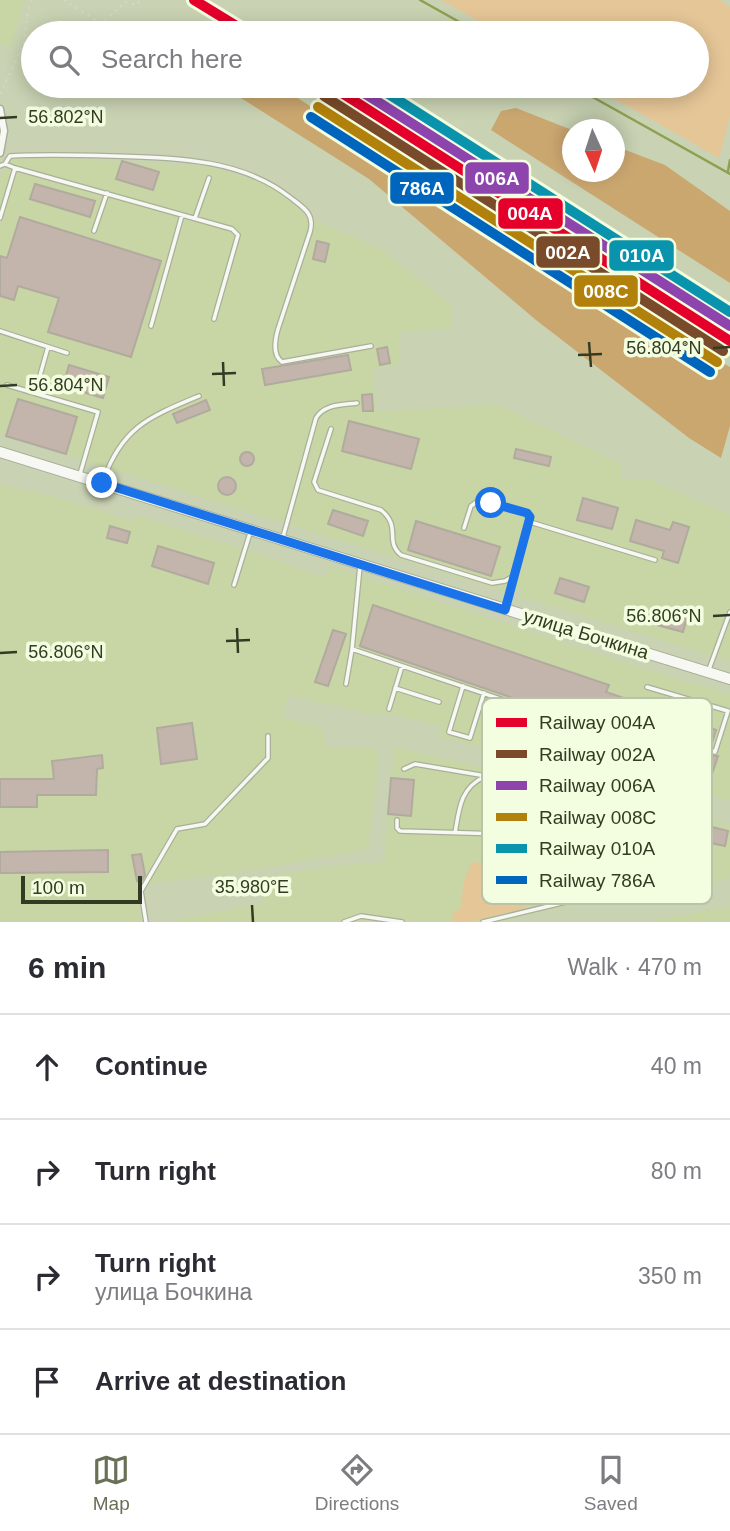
<!DOCTYPE html>
<meta charset="utf-8">
<style>
:root{--surface:#fff;--page:#f7f7f7;--text:#2b2b33;--muted:#7c7c81;--line:#e1e1e2;--accent:#687055}
body{margin:0;font-family:Helvetica,sans-serif;background:var(--page);color:var(--text)}
.compass{position:absolute;left:562px;top:119px;width:63px;height:63px;border-radius:50%;background:var(--surface);box-shadow:0 4px 18px #0003;rotate:177deg}
.scale{position:absolute;left:21px;bottom:18px;width:121px;box-sizing:border-box;padding-left:7px;border:4px solid #333b23;border-top:0;font-size:19px;line-height:24px;white-space:nowrap;color:#333b23;-webkit-text-stroke:5px #f3fde0;paint-order:stroke}
.stop{position:absolute;width:21px;height:21px;margin:-16px;border:5px solid #1a73e8;border-radius:50%;background:#fff}
.stop.end{background:#1a73e8;border-color:#fff;box-shadow:0 2px 7px #0008}
.list{margin:0;padding:0;list-style:none}
h2{display:flex;justify-content:space-between;align-items:center;height:91px;margin:0;padding:0 28px;font-size:30px}
h2 small{font-size:23px;font-weight:400;color:var(--muted)}
.list li{display:grid;grid-template-columns:46px 1fr auto;gap:21px;align-items:center;box-sizing:border-box;height:105px;padding:0 28px;border-top:2px solid var(--line)}
.list b{display:block;font-size:26px;white-space:nowrap}
.list p{margin:0;font-size:23px;white-space:nowrap;color:var(--muted)}
.list em{font-size:23px;font-style:normal;color:var(--muted)}
.icon{flex:none;width:38px;height:38px;fill:none;stroke:currentColor;stroke-width:2;stroke-linecap:round;stroke-linejoin:round}
.map{position:relative;flex:none;width:730px;height:922px;overflow:hidden}
.search{position:absolute;background:var(--surface);box-shadow:0 4px 18px #0003;left:21px;right:21px;top:21px;height:77px;display:flex;align-items:center;gap:18px;box-sizing:border-box;padding:0 24px;border-radius:38px;color:var(--muted);font-size:26px}
.sheet{height:511px;background:var(--surface)}
nav{display:flex;justify-content:space-around;align-items:center;box-sizing:border-box;height:98px;border-top:2px solid var(--line);background:var(--surface);font-size:19px;color:var(--muted)}
nav a{display:grid;justify-items:center;gap:4px}
nav .on{color:var(--accent)}
.map>svg:first-child{display:block}
.built{fill:#c7d6a4}
.green{fill:#e5c697}
.forest{fill:#cba770}
.lines{fill:none;stroke-linecap:round;stroke-linejoin:round}
.stream{stroke:#8da152;stroke-width:2.5}
.building{fill:#c4b5ac;stroke:#b1aa9e;stroke-width:2}
.lane-casing{stroke:#a8b098;stroke-width:6}
.street-casing{stroke:#a8b098;stroke-width:9}
.secondary-casing{stroke:#a8b098;stroke-width:12}
.path{stroke:#d4d7cc;stroke-width:2;stroke-dasharray:2 5;stroke-linecap:butt}
.lane{stroke:#f7f8f4;stroke-width:3.5}
.street{stroke:#f7f8f4;stroke-width:6}
.secondary{stroke:#f7f8f4;stroke-width:10}
.rail-1-casing{stroke:#f3fde0;stroke-width:16}
.rail-2-casing{stroke:#f3fde0;stroke-width:16}
.rail-3-casing{stroke:#f3fde0;stroke-width:16}
.rail-4-casing{stroke:#f3fde0;stroke-width:16}
.rail-5-casing{stroke:#f3fde0;stroke-width:16}
.rail-6-casing{stroke:#f3fde0;stroke-width:16}
.rail-1{stroke:#e4002b;stroke-width:10}
.rail-2{stroke:#7a4b2a;stroke-width:10}
.rail-3{stroke:#8e44ad;stroke-width:10}
.rail-4{stroke:#b2810c;stroke-width:10}
.rail-5{stroke:#0a93ac;stroke-width:10}
.rail-6{stroke:#0065bd;stroke-width:10}
.route{stroke:#1a73e8;stroke-width:9}
.ticks{fill:none;stroke:#333b23;stroke-width:2.5}
.labels{text-anchor:middle;dominant-baseline:central;stroke-width:7;stroke-linejoin:round;paint-order:stroke}
.street-label{font-size:19px;fill:#333b23;stroke:#f3fde0}
.key{fill:#f3fde0;stroke:#b9c3a7;stroke-width:2}
.key-label{font-size:19px;fill:#333b23}
.ticks-label{font-size:18px;text-anchor:middle;fill:#333b23;stroke:#f3fde0;stroke-width:7;stroke-linejoin:round;paint-order:stroke}
.line-badge{stroke:#f3fde0;stroke-width:2.5}
.badge-label{font-size:19px;text-anchor:middle;font-weight:bold;fill:#fff}
</style>
<div class="map">
<svg width="730" height="922" viewBox="0 0 730 922">
<rect width="100%" height="100%" fill="#c9d3b3"/>
<path class="built" d="M0 0H24L11 47 0 45Z
M45 157 208 167 259 180 282 195 307 217 381 249 451 305 452 329 398 332 400 364 373 368 376 412 496 404 621 464V481L648 479 730 515V661L520 597 521 590 508 586 505 592 0 434V178L11 159Z
M0 485 53 496 134 521 137 516 257 553 320 576H326L329 566 620 661 730 694V800L662 782 657 786 565 765 564 758 486 739 482 747 439 737 441 726 383 713 380 716 288 695 282 718 321 726 326 748H373L379 754 368 849 261 869 158 882 136 890 141 922H0Z
M394 747 730 826V878L699 885 666 881 624 868 619 879 622 892 501 922H164L264 903 262 877 333 866 384 862Z
M730 906V922H646Z"/>
<path class="green" d="M441 0H720L730 7V116L719 158 592 86H697V33H500Z
M526 859 527 865 522 868 525 883V908L468 922H451L454 911 460 910 464 882 471 863Z"/>
<path class="forest" d="M222 86H279L578 279 730 367V426L721 458 689 438 536 320 369 179Z
M516 108 572 130V172H614L615 146 665 165 730 211V283L491 130 501 111Z"/>
<g class="lines">
<path class="stream" d="M420 0 479 33
M573 86 730 174
M728 171 730 160"/>
</g>
<path class="building" d="M122 161 159 172 153 190 116 179Z
M35 184 95 201 90 217 30 199Z
M20 217 161 261 131 357 48 332 59 298 18 286 14 300 0 296V256L7 258Z
M317 241 329 244 325 262 313 259Z
M387 347 390 363 380 365 377 349Z
M348 355 351 370 265 385 262 369Z
M69 365 109 377 103 398 63 386Z
M372 394 373 411H363L362 395Z
M18 399 77 417 66 454 6 436Z
M206 400 210 410 177 423 173 414Z
M349 421 419 439 411 469 342 451Z
M516 449 551 457 549 466 514 458Z
M240 459a7 7 0 1 1 14 0a7 7 0 1 1-14 0Z
M218 486a9 9 0 1 1 18 0a9 9 0 1 1-18 0Z
M583 498 618 508 612 529 577 520Z
M333 510 368 521 363 536 328 524Z
M636 520 670 530 673 522 689 527 678 563 662 558 664 551 630 541Z
M416 521 500 547 491 576 408 550Z
M110 526 130 532 127 543 107 538Z
M158 546 214 563 208 584 152 566Z
M560 578 589 587 584 602 555 593Z
M373 605 609 685 606 692 716 730 711 746 595 710 590 724 360 646Z
M662 609 687 617 683 632 657 625Z
M333 630 346 634 328 686 315 682Z
M192 723 197 759 161 764 157 728Z
M629 728 714 756H718L706 792 609 759 606 771 570 763 576 736 622 746Z
M102 755 103 768 97 769 96 795H37V807H0V779H54L52 761Z
M391 778 414 780 411 816 388 814Z
M700 824 728 831 725 846 696 840Z
M108 850V872L0 873V852Z
M141 854 145 875 142 880 137 881 132 855Z"/>
<g class="lines">
<defs>
<path id="lane" d="M0 166 5 164 10 156C44 154 78 155 112 156 174 158 241 158 291 198 304 208 315 214 310 232L278 329C275 340 272 355 282 362L371 346
M15 168 232 229 238 235 214 319
M0 218 15 168 5 164
M195 218 209 178
M94 231 107 193
M151 326 182 215
M0 331 67 353
M7 385 98 412 80 474
M35 393 48 347
M331 429 314 482 318 490 381 510C402 527 384 541 401 555L492 583 505 581 515 575
M103 481C122 427 149 417 199 396
M530 522 655 560
M464 528 471 506 478 501 527 513 530 517 506 606
M283 537 316 418C324 404 342 405 357 403
M360 566 352 649 616 738 621 721 715 752 728 711 647 687
M234 585 250 533
M708 672 730 612
M346 684 352 649
M463 686 449 732 470 738 484 693
M395 688 439 702
M389 709 402 666
M404 769 415 764 486 776 601 804C611 832 629 869 603 893L483 922
M397 820V828L400 831 533 835 595 830 657 840 690 831
M455 833C459 810 460 788 484 777
M146 922 141 891 177 829 205 824 268 758V736
M344 922 361 916 402 922"/>
<path id="street" d="M0 109 4 131 0 153"/>
<path id="secondary" d="M0 452 730 679"/>
</defs>
<use href="#lane" class="lane-casing"/>
<use href="#street" class="street-casing"/>
<use href="#secondary" class="secondary-casing"/>
<path class="path" d="M64 0 101 24 125 2 137 5 140 0
M0 94 24 43 28 11 32 0"/>
<use href="#lane" class="lane"/>
<use href="#street" class="street"/>
<use href="#secondary" class="secondary"/>
<defs>
<path id="rail-1" d="M194 0 248 33
M331 86 730 341"/>
<path id="rail-2" d="M324 96 723 351"/>
<path id="rail-3" d="M353 86 730 326"/>
<path id="rail-4" d="M318 107 717 362"/>
<path id="rail-5" d="M376 86 730 312"/>
<path id="rail-6" d="M311 117 710 372"/>
</defs>
<use href="#rail-1" class="rail-1-casing"/>
<use href="#rail-2" class="rail-2-casing"/>
<use href="#rail-3" class="rail-3-casing"/>
<use href="#rail-4" class="rail-4-casing"/>
<use href="#rail-5" class="rail-5-casing"/>
<use href="#rail-6" class="rail-6-casing"/>
<use href="#rail-1" class="rail-1"/>
<use href="#rail-2" class="rail-2"/>
<use href="#rail-3" class="rail-3"/>
<use href="#rail-4" class="rail-4"/>
<use href="#rail-5" class="rail-5"/>
<use href="#rail-6" class="rail-6"/>
</g>
<g class="lines">
<path class="route" d="M102 483 505 610 530 517 527 513 491 503"/>
</g>
<path class="ticks" d="M0 118 17 117M589 342 591 367M713 348 730 347M578 355 602 354M223 362 224 386M212 374 236 373M0 386 17 385M713 616 730 615M237 628 238 653M226 641 250 640M0 653 17 652M252 905 253 922"/>
<g class="labels">
<g class="street-label">
<text transform="translate(586 634) rotate(17)">улица Бочкина</text>
</g>
</g>
<rect x="482" y="698" width="230" height="206" rx="10" class="key"/>
<rect x="496" y="718" width="31" height="9" fill="#e4002b"/>
<rect x="496" y="750" width="31" height="8" fill="#7a4b2a"/>
<rect x="496" y="781" width="31" height="9" fill="#8e44ad"/>
<rect x="496" y="813" width="31" height="8" fill="#b2810c"/>
<rect x="496" y="844" width="31" height="9" fill="#0a93ac"/>
<rect x="496" y="876" width="31" height="8" fill="#0065bd"/>
<g class="key-label">
<text x="539" y="729">Railway 004А</text>
<text x="539" y="761">Railway 002А</text>
<text x="539" y="792">Railway 006А</text>
<text x="539" y="824">Railway 008С</text>
<text x="539" y="855">Railway 010А</text>
<text x="539" y="887">Railway 786А</text>
</g>
<g class="ticks-label">
<text x="66" y="123">56.802°N</text>
<text x="664" y="354">56.804°N</text>
<text x="66" y="391">56.804°N</text>
<text x="664" y="622">56.806°N</text>
<text x="66" y="658">56.806°N</text>
<text x="252" y="893">35.980°E</text>
</g>
<g class="line-badge">
<rect x="464" y="161" width="66" height="34" rx="7" fill="#8e44ad"/>
<rect x="389" y="171" width="66" height="34" rx="7" fill="#0065bd"/>
<rect x="497" y="197" width="67" height="33" rx="7" fill="#e4002b"/>
<rect x="535" y="235" width="66" height="34" rx="7" fill="#7a4b2a"/>
<rect x="608" y="239" width="67" height="33" rx="7" fill="#0a93ac"/>
<rect x="573" y="274" width="66" height="34" rx="7" fill="#b2810c"/>
</g>
<g class="badge-label">
<text x="497" y="185">006А</text>
<text x="422" y="195">786А</text>
<text x="530" y="220">004А</text>
<text x="568" y="259">002А</text>
<text x="642" y="262">010А</text>
<text x="606" y="298">008С</text>
</g>
</svg>
<svg class="compass" viewBox="-18 -18 36 36"><path d="M0-13l5 13h-10z" fill="#e53935"/><path d="M0 13l5-13h-10z" fill="#7c7c81"/></svg>
<div class="scale">100 m</div>
<div class="stop" style="left:491px;top:503px"></div>
<div class="stop end" style="left:102px;top:483px"></div>
<div class="search"><svg class="icon" aria-label="search" viewBox="0 0 24 24"><circle cx="10" cy="10" r="6"/><path d="M15 15l6 6"/></svg>Search here</div>
</div>
<section class="sheet">
<h2>6 min<small>Walk · 470 m</small></h2>
<ul class="list">
<li><svg class="icon" aria-label="ahead" viewBox="0 0 24 24"><path d="M12 20V5M6 11l6-6 6 6"/></svg><div><b>Continue</b></div><em>40 m</em></li>
<li><svg class="icon" aria-label="right" viewBox="0 0 24 24"><path d="M7 20v-9h11M14 6l5 5-5 5"/></svg><div><b>Turn right</b></div><em>80 m</em></li>
<li><svg class="icon" aria-label="right" viewBox="0 0 24 24"><path d="M7 20v-9h11M14 6l5 5-5 5"/></svg><div><b>Turn right</b><p>улица Бочкина</p></div><em>350 m</em></li>
<li><svg class="icon" aria-label="arrive" viewBox="0 0 24 24"><path d="M6 21V4h12l-3 4 3 4H6"/></svg><div><b>Arrive at destination</b></div></li>
</ul>
</section>
<nav>
<a class="on"><svg class="icon" aria-label="map" viewBox="0 0 24 24"><path d="M3 6l6-2 6 2 6-2v14l-6 2-6-2-6 2zM9 4v14M15 6v14"/></svg>Map</a>
<a><svg class="icon" aria-label="directions" viewBox="0 0 24 24"><path d="M12 3l9 9-9 9-9-9zM9 14v-3h6M13 9l2 2-2 2"/></svg>Directions</a>
<a><svg class="icon" aria-label="saved" viewBox="0 0 24 24"><path d="M7 4h10v16l-5-4-5 4z"/></svg>Saved</a>
</nav>
